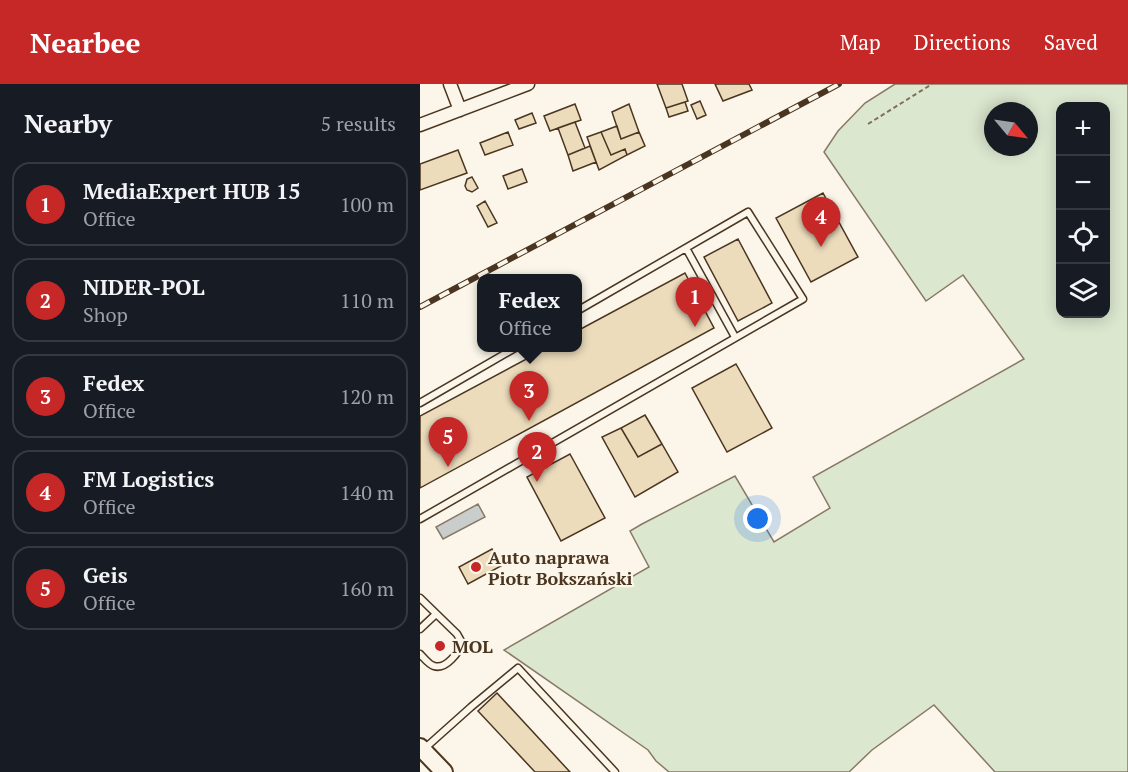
<!DOCTYPE html>
<meta charset="utf-8">
<style>
:root{--surface:#171b24;--page:#20242c;--text:#f1f3f6;--muted:#9ea1a6;--line:#363941;--accent:#c62828}
body{margin:0;font-family:"PT Serif",serif;background:var(--page);color:var(--text)}
.controls{position:absolute;right:18px;top:18px;display:grid;overflow:hidden;border-radius:12px;box-shadow:0 3px 15px #0003}
.controls button{width:54px;height:54px;display:grid;place-items:center;padding:0;border:0;border-bottom:2px solid var(--line);background:var(--surface);color:var(--text);font:30px sans-serif}
.compass{position:absolute;left:564px;top:18px;width:54px;height:54px;border-radius:50%;background:var(--surface);box-shadow:0 3px 15px #0003;rotate:119deg}
.you{position:absolute;left:338px;top:435px;width:21px;height:21px;margin:-15px;border:4px solid #fff;border-radius:50%;background:#1a73e8;box-shadow:0 0 0 9px #1a73e833}
.badge{display:grid;place-items:center;width:39px;height:39px;border-radius:50%;background:var(--accent);color:#fff;font-size:20px;font-weight:700}
.pin{position:absolute;translate:-50% -50px;filter:drop-shadow(0 2px 3px #0008)}
.pin::after{content:'';position:absolute;top:32px;width:21px;height:18px;background:inherit;clip-path:polygon(0 0,100% 0,50% 100%)}
.popup{position:absolute;left:57px;top:190px;width:105px;height:78px;box-sizing:border-box;display:grid;place-content:center;border-radius:12px;background:var(--surface);filter:drop-shadow(0 2px 4px #0005);font-size:20px;white-space:nowrap;color:var(--muted)}
.popup b{font-size:22px;color:var(--text)}
.popup::after{content:'';position:absolute;left:50%;top:100%;margin-left:-12px;border:12px solid transparent;border-top-color:var(--surface)}
.list{margin:0;padding:0;list-style:none}
h2{display:flex;justify-content:space-between;align-items:center;height:78px;margin:0;padding:0 24px;font-size:26px}
h2 small{font-size:20px;font-weight:400;color:var(--muted)}
.list li{display:grid;grid-template-columns:39px 1fr auto;gap:18px;align-items:center;box-sizing:border-box;height:84px;margin:0 12px 12px;padding:0 12px;border:2px solid var(--line);border-radius:18px}
.list b{display:block;font-size:22px;white-space:nowrap}
.list p{margin:0;font-size:20px;white-space:nowrap;color:var(--muted)}
.list em{font-size:20px;font-style:normal;color:var(--muted)}
.icon{flex:none;width:33px;height:33px;fill:none;stroke:currentColor;stroke-width:2;stroke-linecap:round;stroke-linejoin:round}
.map{position:relative;flex:none;width:708px;height:688px;overflow:hidden}
header{display:flex;align-items:center;gap:36px;box-sizing:border-box;height:84px;padding:0 30px;background:var(--accent);color:#fff}
header strong{font-size:28px}
nav{display:flex;gap:33px;margin-inline-start:auto;font-size:21px}
main{display:flex}
aside{flex:1;background:var(--surface)}
.map>svg:first-child{display:block}
.green{fill:#dce7d0;stroke:#887966;stroke-width:1.5;fill-rule:evenodd}
.water{fill:#c9cecd;stroke:#887966;stroke-width:1.5}
.building{fill:#ecdcbc;stroke:#4a3520;stroke-width:1.5}
.lines{fill:none;stroke-linecap:round;stroke-linejoin:round}
.lane-casing{stroke:#4a3520;stroke-width:9}
.street-casing{stroke:#4a3520;stroke-width:15}
.secondary-casing{stroke:#4a3520;stroke-width:20}
.path{stroke:#7f6f5c;stroke-width:2;stroke-dasharray:4.5 3;stroke-linecap:butt}
.lane{stroke:#fbf6e9;stroke-width:6}
.street{stroke:#fbf6e9;stroke-width:12}
.secondary{stroke:#fbf6e9;stroke-width:16}
.rail-casing{stroke:#4a3520;stroke-width:6}
.rail{stroke:#fbf6e9;stroke-width:4;stroke-dasharray:11;stroke-linecap:butt}
.poi-dot{fill:#c62828;stroke:#fbf6e9;stroke-width:2}
.labels{text-anchor:middle;dominant-baseline:central;stroke-width:4.5;stroke-linejoin:round;paint-order:stroke}
.poi-label{font-size:18px;font-weight:bold;fill:#4a3520;stroke:#fbf6e9;text-anchor:start}
</style>
<header>
<strong>Nearbee</strong>
<nav><a>Map</a><a>Directions</a><a>Saved</a></nav>
</header>
<main>
<aside>
<h2>Nearby<small>5 results</small></h2>
<ul class="list">
<li><span class="badge">1</span><div><b>MediaExpert HUB 15</b><p>Office</p></div><em>100 m</em></li>
<li><span class="badge">2</span><div><b>NIDER-POL</b><p>Shop</p></div><em>110 m</em></li>
<li><span class="badge">3</span><div><b>Fedex</b><p>Office</p></div><em>120 m</em></li>
<li><span class="badge">4</span><div><b>FM Logistics</b><p>Office</p></div><em>140 m</em></li>
<li><span class="badge">5</span><div><b>Geis</b><p>Office</p></div><em>160 m</em></li>
</ul>
</aside>
<div class="map">
<svg width="708" height="688" viewBox="0 0 708 688">
<rect width="100%" height="100%" fill="#fbf6e9"/>
<path class="green" d="M475 0H708V688H575L514 621 452 666 429 688H249L236 677 228 666 84 566 229 483 210 447 222 440 315 392 354 458 410 424 393 393 604 275 543 191 506 217 404 68 418 47 445 19ZM640 22H686V230H640ZM573 27H609V63H573Z"/>
<path class="water" d="M58 420 65 433 23 455 16 443Z"/>
<path class="building" d="M237 0H262L268 17 246 24Z
M295 0H329L332 6 303 17Z
M280 17 286 31 277 35 271 21Z
M265 18 268 27 249 33 246 24Z
M155 20 161 36 130 47 124 32Z
M209 20 219 48 201 55 192 28Z
M112 29 116 39 99 45 95 36Z
M155 38 165 64 148 71 138 44Z
M197 42 201 55 219 48 225 62 207 71 205 65 191 71 181 48Z
M88 48 93 61 65 71 60 59Z
M181 48 191 71 205 65 207 71 179 86 167 53Z
M170 62 176 78 153 87 148 71Z
M38 66 47 89 0 106V80Z
M102 85 107 98 88 105 83 92Z
M52 93 58 104 52 108 47 106 45 102 47 95Z
M403 109 438 173 391 198 356 134Z
M65 117 77 139 68 143 57 122Z
M318 155 352 219 318 237 284 173Z
M265 189 294 244 0 404V332L127 264H157V247Z
M316 280 352 344 307 368 272 304Z
M225 331 242 360 218 373 201 344Z
M201 344 218 373 242 360 258 388 215 413 182 353Z
M150 370 185 434 141 457 107 393Z
M72 465 81 482 48 500 39 483Z
M77 609 150 688H115L58 627Z"/>
<g class="lines">
<defs>
<path id="lane" d="M266 164 315 253
M0 319 95 264
M0 435 383 215 328 128 157 227
M0 514 37 550 42 559C39 568 26 586 14 582 9 581 4 574 0 570
M0 545 16 530
M4 665 51 623 98 584 195 688"/>
<path id="street" d="M30 0 40 26
M0 41 108 0"/>
<path id="secondary" d="M0 663 24 688"/>
</defs>
<use href="#lane" class="lane-casing"/>
<use href="#street" class="street-casing"/>
<use href="#secondary" class="secondary-casing"/>
<path class="path" d="M448 40 512 0"/>
<use href="#lane" class="lane"/>
<use href="#street" class="street"/>
<use href="#secondary" class="secondary"/>
<defs>
<path id="rail" d="M0 223 419 0"/>
</defs>
<use href="#rail" class="rail-casing"/>
<use href="#rail" class="rail"/>
</g>
<g class="poi-dot">
<circle cx="56" cy="483" r="6"/>
<circle cx="20" cy="562" r="6"/>
</g>
<g class="labels">
<g class="poi-label">
<text x="68" y="473">Auto naprawa<tspan x="68" dy="21">Piotr Bokszański</tspan></text>
<text x="32" y="562">MOL</text>
</g>
</g>
</svg>
<div class="controls">
<button>+</button>
<button>−</button>
<button><svg class="icon" aria-label="locate" viewBox="0 0 24 24"><circle cx="12" cy="12" r="6"/><path d="M12 2v4M12 18v4M2 12h4M18 12h4"/></svg></button>
<button><svg class="icon" aria-label="layers" viewBox="0 0 24 24"><path d="M12 4l9 5-9 5-9-5zM3 14l9 5 9-5"/></svg></button>
</div>
<svg class="compass" viewBox="-18 -18 36 36"><path d="M0-13l5 13h-10z" fill="#e53935"/><path d="M0 13l5-13h-10z" fill="#9ea1a6"/></svg>
<div class="you"></div>
<div class="pin badge" style="left:275px;top:243px">1</div>
<div class="pin badge" style="left:117px;top:398px">2</div>
<div class="pin badge" style="left:109px;top:337px">3</div>
<div class="popup"><b>Fedex</b>Office</div>
<div class="pin badge" style="left:401px;top:163px">4</div>
<div class="pin badge" style="left:28px;top:383px">5</div>
</div>
</main>
